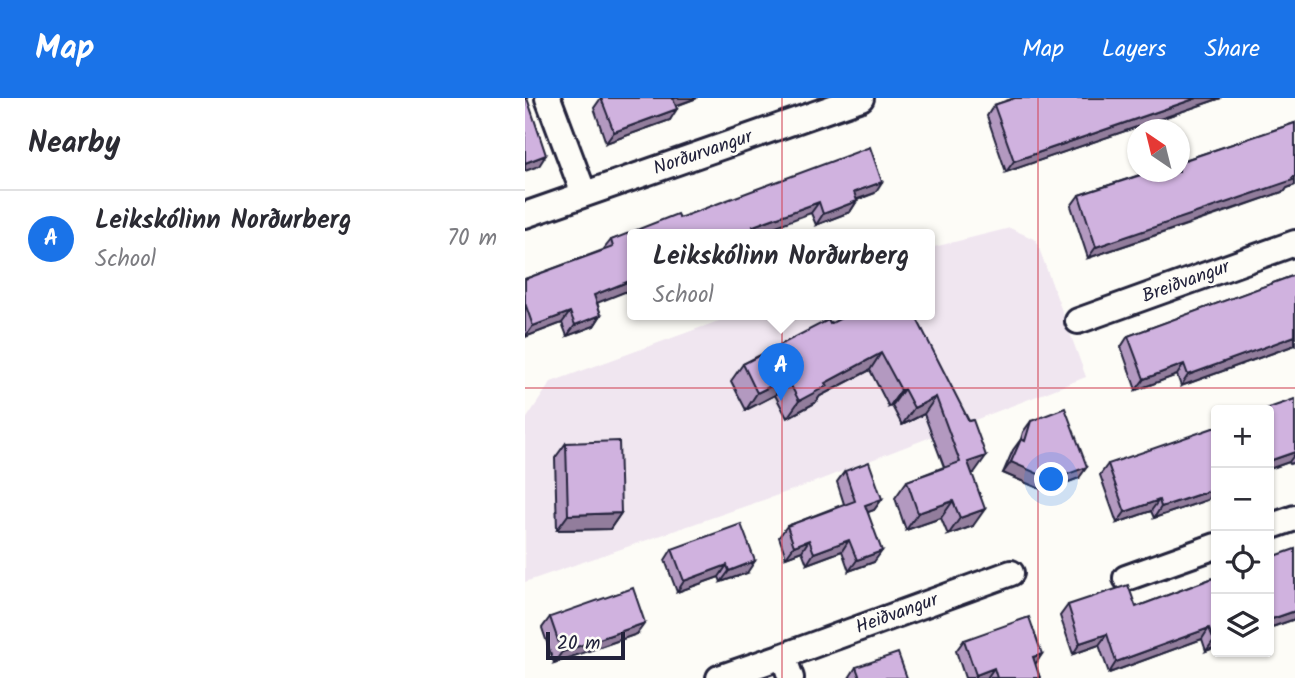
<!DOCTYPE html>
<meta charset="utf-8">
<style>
:root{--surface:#fff;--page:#f2f2f3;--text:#2b2b33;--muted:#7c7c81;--line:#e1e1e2;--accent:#1a73e8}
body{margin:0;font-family:Kalam,sans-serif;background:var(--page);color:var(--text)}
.controls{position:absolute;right:21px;bottom:21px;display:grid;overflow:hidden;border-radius:7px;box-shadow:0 2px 5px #0004}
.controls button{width:63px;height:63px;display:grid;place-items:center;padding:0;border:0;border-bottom:2px solid var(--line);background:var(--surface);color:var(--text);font:35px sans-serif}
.compass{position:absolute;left:602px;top:21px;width:63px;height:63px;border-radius:50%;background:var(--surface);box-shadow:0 2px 5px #0004;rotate:325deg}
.scale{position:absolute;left:21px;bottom:18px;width:79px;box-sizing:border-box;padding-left:7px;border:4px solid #22223b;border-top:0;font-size:19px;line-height:24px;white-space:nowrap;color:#22223b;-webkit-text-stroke:5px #fdfcf7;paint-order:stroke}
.you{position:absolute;left:527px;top:382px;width:24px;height:24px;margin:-18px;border:5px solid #fff;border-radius:50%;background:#1a73e8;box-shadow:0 0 0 10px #1a73e833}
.badge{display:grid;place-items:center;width:46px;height:46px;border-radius:50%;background:var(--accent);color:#fff;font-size:23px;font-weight:700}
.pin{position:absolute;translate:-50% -58px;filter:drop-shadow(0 2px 4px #0008)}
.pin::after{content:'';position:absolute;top:37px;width:24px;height:21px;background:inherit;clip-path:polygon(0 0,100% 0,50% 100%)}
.popup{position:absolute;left:102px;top:131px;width:308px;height:91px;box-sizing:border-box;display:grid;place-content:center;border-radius:7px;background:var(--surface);filter:drop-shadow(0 2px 5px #0005);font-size:23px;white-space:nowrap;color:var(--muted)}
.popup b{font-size:26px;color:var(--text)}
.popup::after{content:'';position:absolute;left:50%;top:100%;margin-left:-14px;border:14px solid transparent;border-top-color:var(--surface)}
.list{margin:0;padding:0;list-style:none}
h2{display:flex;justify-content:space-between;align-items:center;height:91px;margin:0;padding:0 28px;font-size:30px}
h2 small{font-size:23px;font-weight:400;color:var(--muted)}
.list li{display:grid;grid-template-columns:46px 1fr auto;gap:21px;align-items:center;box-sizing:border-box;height:98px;padding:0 28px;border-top:2px solid var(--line)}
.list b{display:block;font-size:26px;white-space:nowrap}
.list p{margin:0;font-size:23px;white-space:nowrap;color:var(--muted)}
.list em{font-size:23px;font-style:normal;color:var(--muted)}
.icon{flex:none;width:38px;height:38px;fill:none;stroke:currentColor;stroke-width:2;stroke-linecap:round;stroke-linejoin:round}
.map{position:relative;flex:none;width:770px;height:580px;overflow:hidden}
header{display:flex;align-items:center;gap:42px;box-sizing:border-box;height:98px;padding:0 35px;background:var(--accent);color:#fff}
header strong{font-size:33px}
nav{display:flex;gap:38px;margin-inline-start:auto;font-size:24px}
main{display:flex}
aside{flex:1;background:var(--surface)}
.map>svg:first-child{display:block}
.built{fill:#f0e6f0}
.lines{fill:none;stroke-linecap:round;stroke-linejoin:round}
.street-casing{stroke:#22223b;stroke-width:30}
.street{stroke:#fdfcf7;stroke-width:24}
.wall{fill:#b399c0;stroke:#22223b;stroke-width:2}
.shaded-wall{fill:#927d9c;stroke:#22223b;stroke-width:2}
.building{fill:#d0b2df;stroke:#22223b;stroke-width:2}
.grid{fill:none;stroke:#d1495b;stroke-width:2;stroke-opacity:0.55}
.labels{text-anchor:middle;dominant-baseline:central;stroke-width:6;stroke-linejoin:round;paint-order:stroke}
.street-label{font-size:19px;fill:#22223b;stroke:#fdfcf7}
</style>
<header>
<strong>Map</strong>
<nav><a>Map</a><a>Layers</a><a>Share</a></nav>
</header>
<main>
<aside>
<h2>Nearby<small></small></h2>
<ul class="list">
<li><span class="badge">A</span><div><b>Leikskólinn Norðurberg</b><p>School</p></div><em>70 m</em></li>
</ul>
</aside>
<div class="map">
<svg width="770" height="580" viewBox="0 0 770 580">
<rect width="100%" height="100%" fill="#fdfcf7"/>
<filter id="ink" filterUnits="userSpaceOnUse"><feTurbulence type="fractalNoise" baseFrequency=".0143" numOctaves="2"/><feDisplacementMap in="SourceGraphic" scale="14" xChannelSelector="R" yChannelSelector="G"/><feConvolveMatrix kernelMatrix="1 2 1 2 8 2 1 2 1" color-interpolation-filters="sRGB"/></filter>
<g filter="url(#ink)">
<path class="built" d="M485 130 511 142 561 279 279 388 0 484V323L26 284 210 217H405V150Z"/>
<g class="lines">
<defs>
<path id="street" d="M23 0 59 96
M0 117 336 0
M553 223 770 145
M744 429 770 420
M601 480 691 448
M258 558 486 475
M194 580 258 558 266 580"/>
</defs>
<use href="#street" class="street-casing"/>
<use href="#street" class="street"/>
</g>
<path class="wall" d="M76 0H172L151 8 145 22 81 45 69 10Z
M490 0H696L481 74 462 18 469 7Z
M770 25V87L762 90 760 93 706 112 563 160 546 108 554 97Z
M350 95 332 102V103L325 114 291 127 286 115 107 137V191L72 204 76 217 69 228 42 238 37 225 0 239V181L78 152 86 142 154 120Z
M770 177V247L656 288 652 277 611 292 596 249 603 238Z
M390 217 449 375H447L448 428 423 437 416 420 381 432 370 400 382 383 419 369 399 316 377 327 367 308 364 309 345 272 295 298 290 305 262 320 250 297 221 312 206 283 218 266 305 226Z
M770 301V364L765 366 764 364 744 371V312Z
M506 323 554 380 520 393 478 375 488 352 496 341 498 334Z
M41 345 96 415 85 431 32 432 30 360Z
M583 366 690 390 682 402 629 420 626 413 592 425 575 377Z
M320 373 357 401 349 412 343 414 349 464 324 473 317 453 282 466 277 453 261 459 254 439 262 428 319 406 312 384Z
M147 451 222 475 196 484 194 479 152 494 140 462Z
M744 460 770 521 744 530Z
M691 479V549L681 553 677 541 584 575 574 547 548 556 535 518 543 507 611 509Z
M25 519 112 536 29 565 17 530Z
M439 542 517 556 510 566 515 580H440L431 553Z
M331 569 382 580H324Z"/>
<path class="shaded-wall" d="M150 0H172L141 11 148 1Z
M672 0H696L481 74 489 63Z
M152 11 145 22 81 45 89 34Z
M21 57 14 68 0 73V65Z
M770 78V87L762 90 760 93 563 160 571 149Z
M357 84 350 95 321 105 329 94Z
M332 103 325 114 291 127 298 116Z
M294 104 286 115 227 137 228 128Z
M107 182V191L62 209 69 197Z
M45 214 37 225 0 239 8 228Z
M76 217 69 228 42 238 50 227Z
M770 238V247L656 288 663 277Z
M356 255 345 272 295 298 290 305 262 320 274 303 300 285Z
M659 266 652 277 611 292 619 281Z
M262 280 250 297 221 312 232 295Z
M379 291 367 308 364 309 376 292Z
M411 299 399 316 377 327 389 310Z
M770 354V356L764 364 744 371V363Z
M461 358 449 375 431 381 443 364Z
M486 364 562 369 554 380 520 393 478 375Z
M691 381V389L680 394 687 382Z
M690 391 682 402 629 420 636 409Z
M357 401 349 412 332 418 340 407Z
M634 402 626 413 592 425 600 414Z
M428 403 416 420 381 432 393 415Z
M460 411 448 428 423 437 435 420Z
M96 415 85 431 32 432 43 417Z
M284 442 277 453 261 459 269 448Z
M324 442 317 453 282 466 289 455Z
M357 453 349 464 324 473 332 462Z
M230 463 222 475 196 484 204 473Z
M202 467 194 479 152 494 159 483Z
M770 513V521L744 530V526L747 521Z
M120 525 112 536 29 565 37 554Z
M684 530 677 541 584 575 591 564Z
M582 536 574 547 548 556 555 545Z
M691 541V549L681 553 689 542Z
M517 556 510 567 508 559Z
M469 570 462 580H449L451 577Z"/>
<path class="building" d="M0 0H2L21 57 0 65Z
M76 0H150L148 1 152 11 89 34Z
M490 0H672L489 63 469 7Z
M770 25V78L767 80 768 82 571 149 554 97 625 74H654V64Z
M345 49 357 84 329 94 332 103 298 116 294 104 228 128 231 136 229 137H107V182L69 197 76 217 50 227 45 214 8 228 0 205V181L88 149 86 142 152 116 154 120Z
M770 177V238L663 277 659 266 619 281 603 238Z
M322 217H390L444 323 448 322 461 358 443 364 460 411 435 420 428 403 393 415 382 383 435 364 411 299 389 310 379 291 376 292 356 255 300 285 302 288 274 303 262 280 232 295 218 266 303 222 305 226Z
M770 301V354L744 363V312H738Z
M540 310 562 369 527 382 486 364 496 341 500 343 506 323Z
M691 329V381L687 382 690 391 636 409 634 402 600 414 583 366Z
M94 343 96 415 43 417 41 345Z
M344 364 357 401 340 407 357 453 332 462 324 442 289 455 284 442 269 448 262 428 330 403 320 373Z
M216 426 230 463 204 473 202 467 159 483 147 451Z
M770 451V513L747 521 744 512V460Z
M691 479V541L689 542 684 530 591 564 582 536 555 545 543 507 603 487 611 509Z
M108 490 120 525 37 554 25 519Z
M504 519 517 556 508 559 515 580H472L469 570 451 577 439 542Z
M373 555 382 580H335L331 569Z"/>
</g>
<path class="grid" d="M257 0V580M513 0V580M0 290H770"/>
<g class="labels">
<g class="street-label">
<text transform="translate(178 55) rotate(-19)">Norðurvangur</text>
<text transform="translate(661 184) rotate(-20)">Breiðvangur</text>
<text transform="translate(372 516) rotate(-20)">Heiðvangur</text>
</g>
</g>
</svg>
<div class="controls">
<button>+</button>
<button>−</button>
<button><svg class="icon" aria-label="locate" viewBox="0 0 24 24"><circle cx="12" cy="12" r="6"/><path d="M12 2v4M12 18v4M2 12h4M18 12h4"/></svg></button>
<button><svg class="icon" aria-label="layers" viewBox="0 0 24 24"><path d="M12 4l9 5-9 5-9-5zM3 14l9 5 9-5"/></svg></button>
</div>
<svg class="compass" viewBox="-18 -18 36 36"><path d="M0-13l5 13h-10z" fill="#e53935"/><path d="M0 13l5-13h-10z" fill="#7c7c81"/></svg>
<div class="scale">20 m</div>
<div class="you"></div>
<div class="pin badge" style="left:256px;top:303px">A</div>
<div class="popup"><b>Leikskólinn Norðurberg</b>School</div>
</div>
</main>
